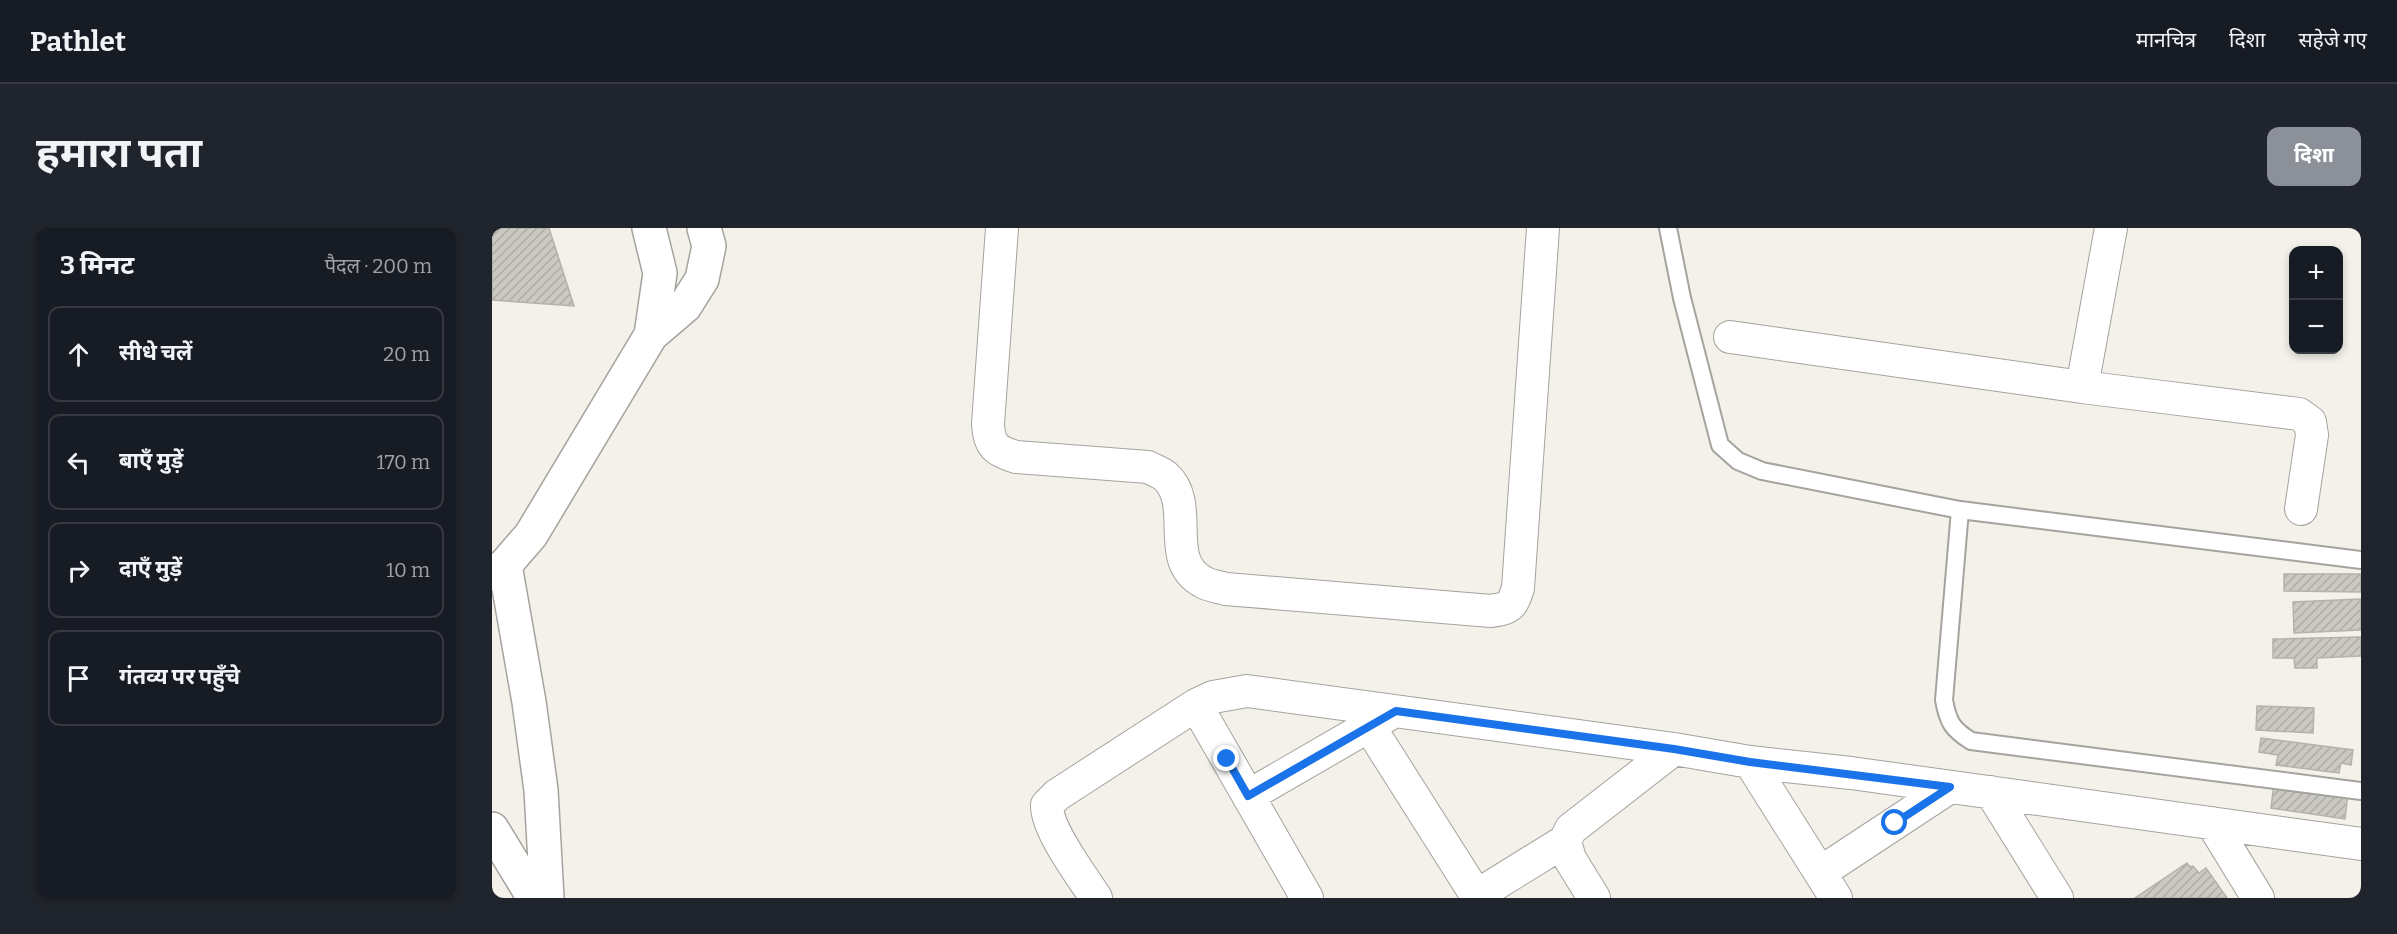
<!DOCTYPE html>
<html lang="hi">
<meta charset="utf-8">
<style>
:root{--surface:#171b24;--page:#20242c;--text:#f1f3f6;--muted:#9ea1a6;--line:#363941;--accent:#8c9099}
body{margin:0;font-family:Bitter,"Noto Sans Devanagari",serif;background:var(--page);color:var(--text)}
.controls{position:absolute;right:18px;top:18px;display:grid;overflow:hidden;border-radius:12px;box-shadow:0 3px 9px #0003}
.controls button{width:54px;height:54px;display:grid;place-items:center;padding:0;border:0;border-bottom:2px solid var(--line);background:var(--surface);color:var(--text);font:30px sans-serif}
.stop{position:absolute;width:18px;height:18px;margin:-14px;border:4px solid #1a73e8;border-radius:50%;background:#fff}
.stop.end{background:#1a73e8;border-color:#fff;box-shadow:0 2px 6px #0008}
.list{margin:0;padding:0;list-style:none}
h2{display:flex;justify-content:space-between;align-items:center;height:78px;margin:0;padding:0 24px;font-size:26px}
h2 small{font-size:20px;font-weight:400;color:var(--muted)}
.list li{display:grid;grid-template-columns:39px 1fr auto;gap:18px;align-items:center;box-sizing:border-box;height:96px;margin:0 12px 12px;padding:0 12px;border:2px solid var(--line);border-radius:12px}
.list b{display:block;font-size:22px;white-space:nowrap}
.list em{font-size:20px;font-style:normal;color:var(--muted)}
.icon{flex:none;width:33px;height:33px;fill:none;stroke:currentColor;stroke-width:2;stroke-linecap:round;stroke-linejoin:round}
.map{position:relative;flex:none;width:1869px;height:670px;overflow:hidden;border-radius:12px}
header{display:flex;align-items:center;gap:36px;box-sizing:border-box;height:84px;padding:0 30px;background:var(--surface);border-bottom:2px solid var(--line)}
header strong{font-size:28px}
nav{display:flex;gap:33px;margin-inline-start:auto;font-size:21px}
.intro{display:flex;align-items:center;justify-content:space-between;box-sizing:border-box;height:144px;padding:0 36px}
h1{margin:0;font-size:42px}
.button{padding:15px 27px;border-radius:12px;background:var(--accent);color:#fff;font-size:21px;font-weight:700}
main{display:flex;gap:36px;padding:0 36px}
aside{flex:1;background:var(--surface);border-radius:12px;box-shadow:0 3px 9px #0003}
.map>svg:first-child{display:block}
.building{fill:url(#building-hatch);stroke:#b3b2ab;stroke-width:1.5}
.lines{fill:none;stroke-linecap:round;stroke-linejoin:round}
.lane-casing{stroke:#a5a39d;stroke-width:20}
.street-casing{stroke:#a5a39d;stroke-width:34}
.secondary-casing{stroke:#a5a39d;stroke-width:36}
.lane{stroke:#fff;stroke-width:16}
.street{stroke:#fff;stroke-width:32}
.secondary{stroke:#fff;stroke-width:33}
.route{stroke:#1a73e8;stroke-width:8}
</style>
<header>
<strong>Pathlet</strong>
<nav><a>मानचित्र</a><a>दिशा</a><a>सहेजे गए</a></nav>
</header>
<div class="intro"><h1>हमारा पता</h1><a class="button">दिशा</a></div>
<main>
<aside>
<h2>3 मिनट<small>पैदल · 200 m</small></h2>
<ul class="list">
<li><svg class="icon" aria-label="ahead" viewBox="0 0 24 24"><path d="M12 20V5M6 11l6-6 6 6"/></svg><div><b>सीधे चलें</b></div><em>20 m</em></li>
<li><svg class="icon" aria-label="left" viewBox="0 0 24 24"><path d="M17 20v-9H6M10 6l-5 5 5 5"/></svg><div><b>बाएँ मुड़ें</b></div><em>170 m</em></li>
<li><svg class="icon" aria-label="right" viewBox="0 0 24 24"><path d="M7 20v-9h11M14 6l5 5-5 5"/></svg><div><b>दाएँ मुड़ें</b></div><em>10 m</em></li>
<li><svg class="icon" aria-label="arrive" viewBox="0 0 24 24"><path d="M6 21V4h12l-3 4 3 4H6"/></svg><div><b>गंतव्य पर पहुँचे</b></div></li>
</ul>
</aside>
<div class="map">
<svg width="1869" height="670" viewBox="0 0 1869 670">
<defs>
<pattern id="building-hatch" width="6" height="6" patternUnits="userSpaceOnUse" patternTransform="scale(1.5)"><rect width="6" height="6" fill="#cbc9c3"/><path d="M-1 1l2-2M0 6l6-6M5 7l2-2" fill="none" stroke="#adaba6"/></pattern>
</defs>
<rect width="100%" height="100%" fill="#f3f1ea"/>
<path class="building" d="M0 0H57L82 78 0 72Z
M1792 346H1869V364L1792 363Z
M1869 371V402L1802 405 1801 374Z
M1869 409V428L1825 430V440H1803L1802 430H1781V411Z
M1765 478 1822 480 1821 505 1764 502Z
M1769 510 1861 522 1859 537 1849 535 1847 545 1784 537 1786 527 1767 524Z
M1782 555 1856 565 1853 591 1779 580Z
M1695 635 1698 639 1701 638 1707 645 1714 640 1735 670H1643Z"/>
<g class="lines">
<defs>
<path id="lane" d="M1176 0 1190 70 1228 217 1246 233 1270 243 1468 282 1869 332
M1468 282 1452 472C1456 494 1460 501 1479 513L1869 563"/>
<path id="street" d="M510 0 496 196C497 218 504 223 524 229L656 239C661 242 668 244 673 248 705 276 670 332 711 354 718 358 727 359 734 361L999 383C1019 380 1020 378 1026 360L1051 0
M1619 0 1590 159 1807 186 1818 194 1820 207 1809 281
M1238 109 1590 159
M704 477 815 670
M877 498 986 670
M1258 534 1344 670
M1499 564 1565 670
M756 568 896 487
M1720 595 1766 670
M1329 644 1458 559
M984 668 1073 613
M604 670C590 648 554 601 555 577L565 567 704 477 721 469 755 463 1182 521 1258 534 1359 545 1869 616
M1102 670 1078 631 1073 613 1079 601 1182 521"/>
<path id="secondary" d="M157 0 168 45 159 107
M13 337 37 474 49 562 55 670
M0 346 13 337 39 307 159 107 193 78 210 51 217 18 212 0
M0 601 42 670"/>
</defs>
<use href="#lane" class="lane-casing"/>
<use href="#street" class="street-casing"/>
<use href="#secondary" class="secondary-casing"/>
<use href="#lane" class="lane"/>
<use href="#street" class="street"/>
<use href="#secondary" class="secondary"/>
</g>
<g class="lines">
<path class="route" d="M735 531 756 568 904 483 1182 521 1258 534 1458 559 1403 595"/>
</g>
</svg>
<div class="controls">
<button>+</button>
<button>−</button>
</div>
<div class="stop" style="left:1403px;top:595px"></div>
<div class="stop end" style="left:735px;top:531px"></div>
</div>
</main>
